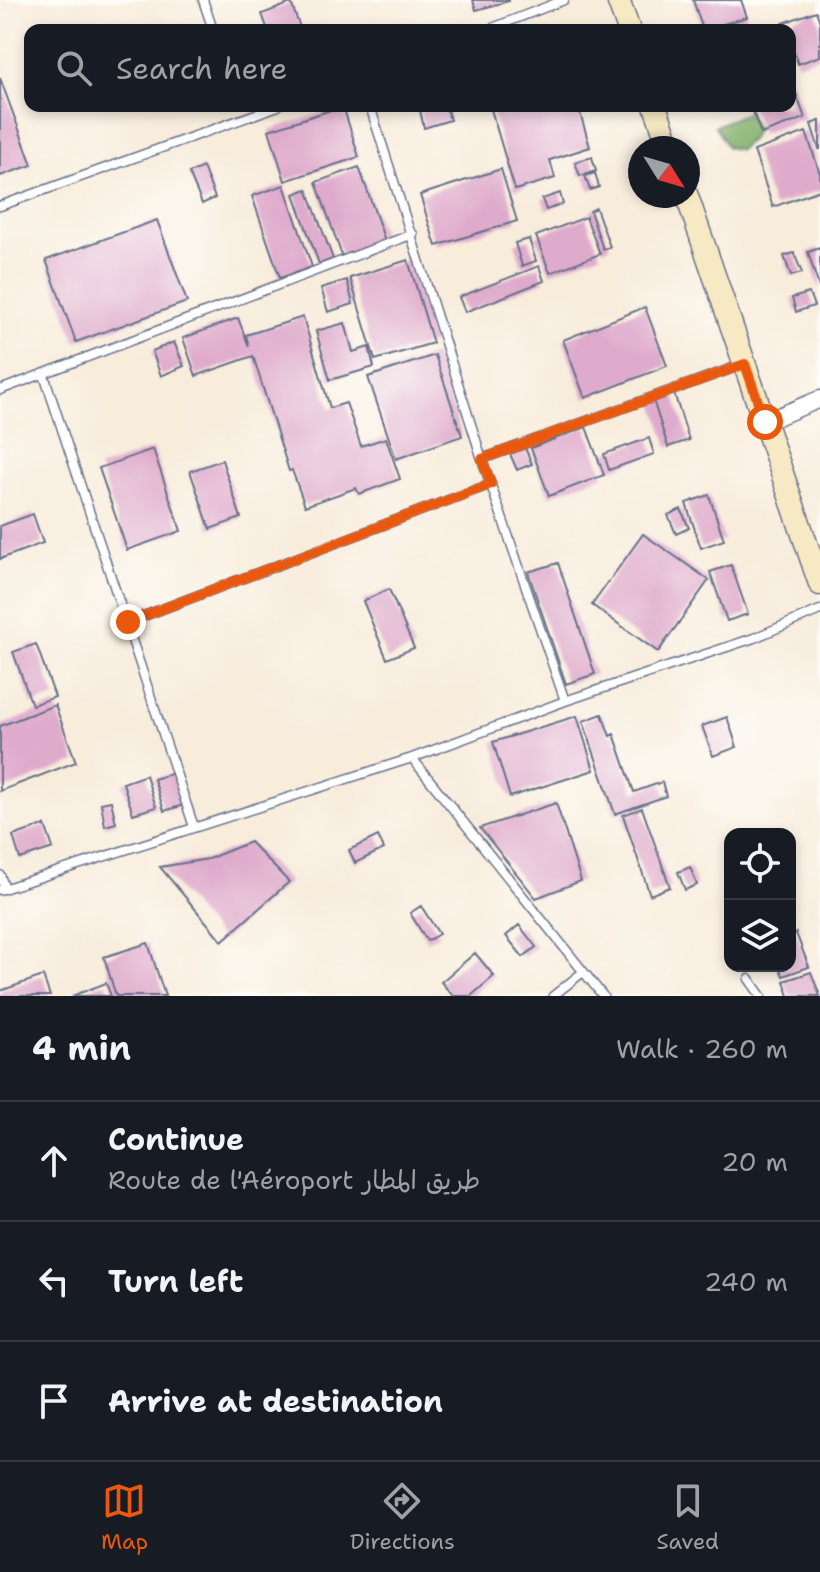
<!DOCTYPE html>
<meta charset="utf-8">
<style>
:root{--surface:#171b24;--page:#242831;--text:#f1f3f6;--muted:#9ea1a6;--line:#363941;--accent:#ea580c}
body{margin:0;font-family:"Shantell Sans","Playpen Sans Arabic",sans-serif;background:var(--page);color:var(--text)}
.controls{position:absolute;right:24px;bottom:24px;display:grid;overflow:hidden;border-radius:16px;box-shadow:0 4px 12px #0003}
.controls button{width:72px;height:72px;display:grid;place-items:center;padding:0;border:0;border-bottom:2px solid var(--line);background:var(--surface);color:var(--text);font:40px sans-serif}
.compass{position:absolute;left:628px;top:136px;width:72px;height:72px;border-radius:50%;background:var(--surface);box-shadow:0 4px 12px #0003;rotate:127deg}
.stop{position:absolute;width:24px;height:24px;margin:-18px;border:6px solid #ea580c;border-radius:50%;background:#fff}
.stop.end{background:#ea580c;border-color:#fff;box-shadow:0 2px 8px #0008}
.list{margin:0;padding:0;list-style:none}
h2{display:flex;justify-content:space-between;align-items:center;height:104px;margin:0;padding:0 32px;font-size:34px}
h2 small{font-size:26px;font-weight:400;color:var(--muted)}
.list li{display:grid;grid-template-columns:52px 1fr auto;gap:24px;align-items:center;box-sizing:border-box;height:120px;padding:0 32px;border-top:2px solid var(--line)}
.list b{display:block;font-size:30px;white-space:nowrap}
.list p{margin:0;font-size:26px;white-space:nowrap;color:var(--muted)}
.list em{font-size:26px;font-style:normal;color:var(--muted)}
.icon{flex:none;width:44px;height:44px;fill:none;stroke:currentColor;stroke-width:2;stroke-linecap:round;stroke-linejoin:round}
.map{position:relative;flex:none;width:820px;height:996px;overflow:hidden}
.search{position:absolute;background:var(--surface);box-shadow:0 4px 12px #0003;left:24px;right:24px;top:24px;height:88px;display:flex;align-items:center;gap:20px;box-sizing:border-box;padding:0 28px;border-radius:16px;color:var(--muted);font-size:30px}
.sheet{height:464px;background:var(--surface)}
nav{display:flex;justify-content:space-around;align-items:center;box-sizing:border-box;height:112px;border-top:2px solid var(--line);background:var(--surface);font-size:22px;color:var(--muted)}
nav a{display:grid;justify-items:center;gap:4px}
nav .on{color:var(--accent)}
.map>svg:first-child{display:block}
.forest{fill:#7fad66;stroke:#4d6e62;stroke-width:2}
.building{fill:#dfabcc}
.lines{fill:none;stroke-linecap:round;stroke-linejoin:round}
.lane-casing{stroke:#68718a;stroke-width:11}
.street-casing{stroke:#68718a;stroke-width:19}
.secondary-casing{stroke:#68718a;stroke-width:25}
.lane{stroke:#fff;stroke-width:8}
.street{stroke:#fff;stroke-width:16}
.secondary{stroke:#f6e9c3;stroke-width:22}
.route{stroke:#ea580c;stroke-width:10}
</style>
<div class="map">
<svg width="820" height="996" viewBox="0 0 820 996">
<rect width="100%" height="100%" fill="#fdfcf7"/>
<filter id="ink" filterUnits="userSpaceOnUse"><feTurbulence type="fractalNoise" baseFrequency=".0125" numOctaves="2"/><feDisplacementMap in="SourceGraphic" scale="16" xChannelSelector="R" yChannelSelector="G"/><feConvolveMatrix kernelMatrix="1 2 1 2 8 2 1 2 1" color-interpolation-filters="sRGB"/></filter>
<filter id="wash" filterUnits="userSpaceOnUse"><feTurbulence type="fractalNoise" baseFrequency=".006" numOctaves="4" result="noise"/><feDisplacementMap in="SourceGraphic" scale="32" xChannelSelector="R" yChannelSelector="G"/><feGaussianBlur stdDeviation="1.8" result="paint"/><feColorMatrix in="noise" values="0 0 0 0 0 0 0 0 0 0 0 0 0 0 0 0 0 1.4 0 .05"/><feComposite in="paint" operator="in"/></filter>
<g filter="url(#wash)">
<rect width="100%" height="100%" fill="#f8ecdb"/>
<path class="forest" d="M746 113 757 129 749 141 739 150 727 147 715 126Z"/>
<g id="blocks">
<path class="building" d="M473 0H509V1L476 10Z
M693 0H741L747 17 703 30Z
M291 3 301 30H268L262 14Z
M816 11 820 22V56L798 64 790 41V30H786L783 23Z
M790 77 805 118 761 134 751 106H790Z
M0 78 32 165 0 176Z
M343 106 359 157 285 181 269 130Z
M419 106H446L450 120 424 128Z
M490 106H578L590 147 550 160 555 178 515 190Z
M820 121V149H819L811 124Z
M806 132 820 174V190L773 207 754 151Z
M592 157 596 171 580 176 575 162Z
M203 167 215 198 202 204 189 173Z
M359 167 385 241 342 256 316 182Z
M501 169 517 221 436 246 420 195Z
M595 173 599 187 590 190 585 176Z
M284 185 312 267 280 278 252 196Z
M307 189 333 259 319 264 294 194Z
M560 193 563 204 546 210 542 199Z
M596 208 610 247 603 249 590 211Z
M586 217 600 254 550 273 536 236Z
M157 220 187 302 76 342 46 260Z
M529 239 536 261 522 266 515 243Z
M820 248V287H819L808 252Z
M794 253 802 273 791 276 784 256Z
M408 260 433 343 375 360 350 278Z
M539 266 544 281 465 312 459 297Z
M347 280 353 304 328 312 321 288Z
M809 293 814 306 796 312 792 298Z
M645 307 667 366 585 398 563 340Z
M303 317 330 408 346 403 361 446 386 438 400 479 359 494 356 488 305 506 292 470 289 471 253 356 196 376 183 338 238 318 249 347 246 335Z
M345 323 353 352 369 347 374 367 330 380 316 331Z
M174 342 184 366 161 376 152 351Z
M435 355 462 436 396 459 368 377Z
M674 393 689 440 668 447 653 400Z
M586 427 604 475 549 496 531 448Z
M649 438 654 454 609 470 604 454Z
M525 448 532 464 517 470 510 454Z
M153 449 181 531 127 550 99 468Z
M222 460 241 518 210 529 190 471Z
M709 495 724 540 701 548 686 503Z
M681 509 689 528 676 534 668 515Z
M33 514 43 543 0 559V526Z
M643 534 709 580 658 652 592 605Z
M558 563 595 674 566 684 528 572Z
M731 565 748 614 727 621 710 572Z
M389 589 414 648 387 659 363 601Z
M36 644 55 697 32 705 13 652Z
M55 705 76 762 0 791V726Z
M602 714 610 736 614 734 634 792 662 782 666 796 615 814 583 721Z
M577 716 594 770 510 797 493 742Z
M727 717 737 747 713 756 702 726Z
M174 773 184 805 164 811 154 779Z
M146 775 156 807 133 814 123 783Z
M111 801 116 823 105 826 101 803Z
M556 803 581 881 536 898 480 828Z
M642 808 670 887 650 895 623 815Z
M45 825 53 848 20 859 13 836Z
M378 836 384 849 355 863 349 850Z
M250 842 289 882 222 941 160 867 208 859Z
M690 867 697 885 685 890 678 872Z
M421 906 439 934 427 941 410 913Z
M519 925 536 947 523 957 506 936Z
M796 933 809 967 783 976 779 966H790V936Z
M148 943 165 996H116L104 957Z
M475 953 494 976 471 996H453L441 982Z
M811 972 820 996H789L784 981Z
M43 976 50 996H0V991Z
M106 983 111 996H72Z"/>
</g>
</g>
<g filter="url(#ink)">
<use href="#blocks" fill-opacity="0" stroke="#68718a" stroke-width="2"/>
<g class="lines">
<defs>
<path id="lane" d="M203 0 213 30
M487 30 564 0
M370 106 482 459 744 364
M0 206 278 106
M44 375 194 827
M0 390 413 234
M482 459 565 701
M128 622 491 484
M412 758 603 996
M0 875 5 889
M0 890 412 758 565 701 754 638 820 610
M749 979 761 996
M553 996 583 972"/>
<path id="street" d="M765 422 820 399"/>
<path id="secondary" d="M618 0 629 30
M655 106 670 148
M687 196 820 584"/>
</defs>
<use href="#lane" class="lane-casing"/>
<use href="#street" class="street-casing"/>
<use href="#secondary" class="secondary-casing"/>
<use href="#lane" class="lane"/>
<use href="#street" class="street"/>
<use href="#secondary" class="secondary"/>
</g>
</g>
<g class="lines" filter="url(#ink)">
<path class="route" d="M128 622 491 484 482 459 745 364 765 422"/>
</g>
</svg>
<div class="controls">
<button><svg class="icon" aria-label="locate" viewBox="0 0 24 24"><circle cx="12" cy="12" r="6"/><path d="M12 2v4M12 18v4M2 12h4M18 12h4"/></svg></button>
<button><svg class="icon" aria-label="layers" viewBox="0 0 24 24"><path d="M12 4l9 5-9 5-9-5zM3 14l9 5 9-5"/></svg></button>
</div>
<svg class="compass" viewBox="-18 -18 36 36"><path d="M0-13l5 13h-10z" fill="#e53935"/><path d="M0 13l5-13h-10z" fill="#9ea1a6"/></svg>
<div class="stop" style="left:765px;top:422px"></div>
<div class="stop end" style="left:128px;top:622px"></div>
<div class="search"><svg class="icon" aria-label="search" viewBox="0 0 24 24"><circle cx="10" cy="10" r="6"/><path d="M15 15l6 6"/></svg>Search here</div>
</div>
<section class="sheet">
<h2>4 min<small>Walk · 260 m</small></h2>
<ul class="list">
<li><svg class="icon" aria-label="ahead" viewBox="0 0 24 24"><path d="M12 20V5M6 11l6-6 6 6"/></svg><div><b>Continue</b><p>Route de l'Aéroport طريق المطار</p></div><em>20 m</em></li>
<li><svg class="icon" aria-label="left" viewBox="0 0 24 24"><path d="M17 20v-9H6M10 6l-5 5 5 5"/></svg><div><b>Turn left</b></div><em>240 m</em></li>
<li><svg class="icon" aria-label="arrive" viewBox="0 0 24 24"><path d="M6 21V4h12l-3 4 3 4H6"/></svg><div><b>Arrive at destination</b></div></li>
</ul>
</section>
<nav>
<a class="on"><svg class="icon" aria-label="map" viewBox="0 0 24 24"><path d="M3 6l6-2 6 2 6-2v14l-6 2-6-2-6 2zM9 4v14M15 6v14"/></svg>Map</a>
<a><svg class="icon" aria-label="directions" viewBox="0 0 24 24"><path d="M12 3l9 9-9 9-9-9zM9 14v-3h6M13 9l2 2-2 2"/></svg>Directions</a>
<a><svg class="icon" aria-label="saved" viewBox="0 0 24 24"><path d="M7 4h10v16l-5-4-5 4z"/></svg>Saved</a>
</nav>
